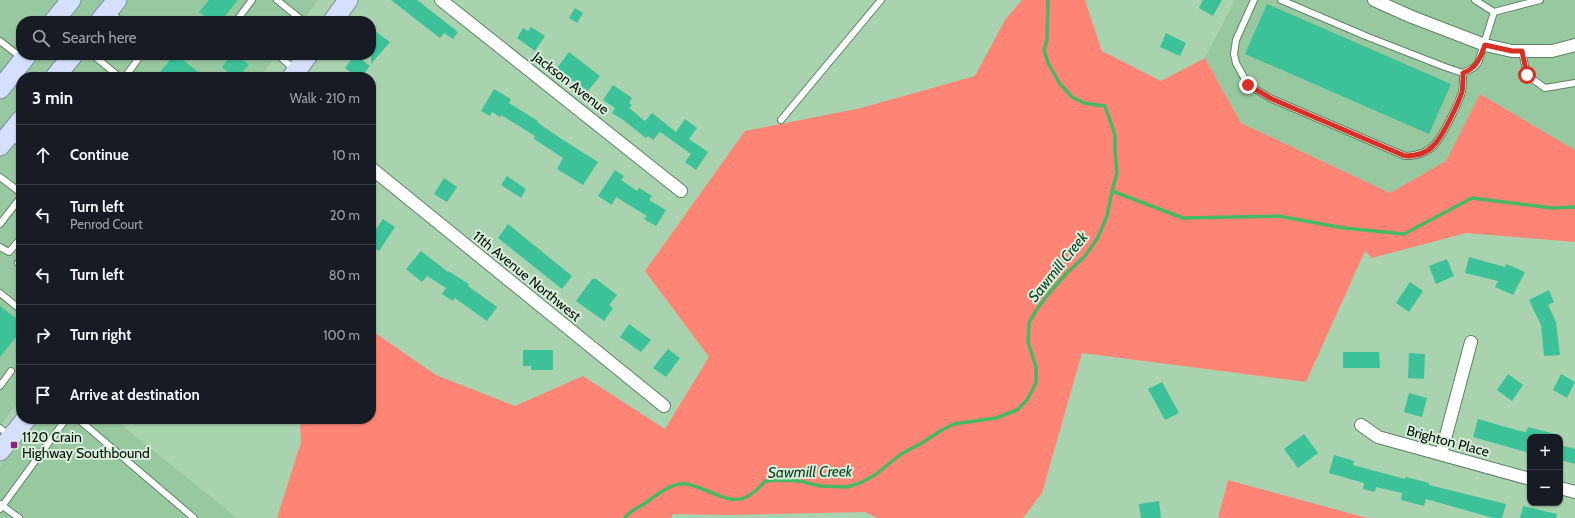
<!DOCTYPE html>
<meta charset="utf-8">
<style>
:root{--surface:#171b24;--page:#242831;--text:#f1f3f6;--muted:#9ea1a6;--line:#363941}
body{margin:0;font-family:Cabin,sans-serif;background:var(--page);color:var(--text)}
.controls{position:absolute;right:12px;bottom:12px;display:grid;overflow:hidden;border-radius:8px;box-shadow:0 1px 3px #0004}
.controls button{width:36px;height:36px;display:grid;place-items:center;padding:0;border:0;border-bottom:1px solid var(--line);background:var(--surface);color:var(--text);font:20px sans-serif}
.stop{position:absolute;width:12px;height:12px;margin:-9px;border:3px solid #d93025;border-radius:50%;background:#fff}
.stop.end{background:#d93025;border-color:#fff;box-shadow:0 1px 4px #0008}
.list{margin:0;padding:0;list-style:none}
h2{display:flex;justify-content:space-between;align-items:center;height:52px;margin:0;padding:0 16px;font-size:17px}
h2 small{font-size:13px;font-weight:400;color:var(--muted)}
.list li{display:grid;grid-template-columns:26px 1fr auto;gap:12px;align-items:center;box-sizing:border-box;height:60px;padding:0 16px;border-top:1px solid var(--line)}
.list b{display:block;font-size:15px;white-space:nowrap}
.list p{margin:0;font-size:13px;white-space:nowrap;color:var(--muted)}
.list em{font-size:13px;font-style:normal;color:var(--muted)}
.icon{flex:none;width:22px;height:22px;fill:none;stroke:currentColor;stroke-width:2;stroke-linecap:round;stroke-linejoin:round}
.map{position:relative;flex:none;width:1575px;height:518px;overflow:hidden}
.search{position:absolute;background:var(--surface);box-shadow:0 1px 3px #0004;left:16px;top:16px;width:360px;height:44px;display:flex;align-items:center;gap:10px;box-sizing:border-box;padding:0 14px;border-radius:16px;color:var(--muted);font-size:15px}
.panel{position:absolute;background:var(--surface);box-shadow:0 1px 3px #0004;left:16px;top:72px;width:360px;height:352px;border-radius:16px}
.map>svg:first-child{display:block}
.built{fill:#98c89f}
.green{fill:#fe8575}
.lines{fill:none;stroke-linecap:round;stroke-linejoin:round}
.stream{stroke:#46b964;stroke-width:3.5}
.building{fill:#3cc199}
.lane-casing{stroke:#5d8363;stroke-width:8}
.street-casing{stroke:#5d8363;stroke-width:14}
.primary-casing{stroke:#7a8ba7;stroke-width:21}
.lane{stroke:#fff;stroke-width:6}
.street{stroke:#fff;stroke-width:12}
.primary{stroke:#d5e0fe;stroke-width:19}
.route{stroke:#d93025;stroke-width:5}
.poi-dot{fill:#8b2389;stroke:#d8eddb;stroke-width:1.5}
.labels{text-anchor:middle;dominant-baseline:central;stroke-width:4;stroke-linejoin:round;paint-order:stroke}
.street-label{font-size:14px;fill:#051307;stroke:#d8eddb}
.poi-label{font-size:14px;fill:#051307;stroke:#d8eddb;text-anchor:start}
.water-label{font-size:15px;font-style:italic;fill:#113f1d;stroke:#d8eddb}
</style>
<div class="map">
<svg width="1575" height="518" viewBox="0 0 1575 518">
<rect width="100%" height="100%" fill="#a9d2af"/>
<path class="built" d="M0 0H318L302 21H21V55H277L260 77H21V398L0 426Z
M1235 0H1575V150L1480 94 1446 161 1390 193 1241 123 1205 58Z
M36 419H114L237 518H0V466Z"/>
<path class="green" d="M1022 0H1085L1102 51 1161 81 1205 58 1241 123 1390 193 1446 161 1480 94 1575 150V242L1466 233 1372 258 1365 251 1306 382 1082 353 1042 493 1023 518H877L865 512 728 515 673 514 671 518H277L301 442 300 419H371V330L436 375 515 406 583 376 665 429 709 357 645 271 745 131 861 108 975 76 1005 20Z
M1228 480 1367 518H1218Z"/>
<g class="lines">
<path class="stream" d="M1112 191 1183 218 1278 216 1344 228 1404 234 1472 198 1552 208 1575 207
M625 518C630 510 640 507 647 502 656 495 668 486 679 484 686 483 692 485 697 487 728 498 740 511 765 481L782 480 800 481 820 486 847 487 860 483 875 475 901 454 922 443 942 430 954 424 996 418 1017 410 1027 400 1036 383V367L1028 342 1029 323 1035 312 1049 293 1067 273 1085 256 1097 239 1107 216 1112 191 1117 173 1115 152V135L1105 106 1084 103 1072 97 1060 84 1048 63 1044 50 1047 40 1048 0"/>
</g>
<path class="building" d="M209 0H238L221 21H211L199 12Z
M391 0H417L458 32 453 39 444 33 440 38Z
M1203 0H1222L1213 16 1199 8Z
M1267 4 1451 84 1429 134 1245 54Z
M575 8 583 13 577 23 569 18Z
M531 27 545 36 535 51 517 38 523 28 528 31Z
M371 28 390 42 371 64Z
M1166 33 1186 43 1180 56 1160 47Z
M569 52 600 76 587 92 557 68Z
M174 55H177L204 77H156Z
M231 55H237L249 65 243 71 251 77H234L222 67Z
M355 55 370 66 361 77H357L345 68Z
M613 85 632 98 629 103 632 105 629 108 645 121 652 113 676 132 685 119 697 128 689 139 708 152 696 170 685 162 691 154 660 132 653 140 648 136 646 138 622 119 612 113 615 108 603 100Z
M494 89 511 99 509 103 538 121 537 122 560 138 598 162 583 185 557 169 563 158 534 139 535 136 501 115 500 117 492 112 490 116 481 111Z
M615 170 624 176 621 180 637 191 639 188 652 196 649 200 666 210 656 226 644 219 647 216 616 197 612 205 598 196Z
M507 176 526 189 521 198 501 185Z
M444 178 457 187 447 202 434 194Z
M383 219 395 227 379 251 371 246V236Z
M508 224 572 276 562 289 498 238Z
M421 251 448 272V271L469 284 468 286 497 307 487 321 455 298 453 301 442 294 446 288 427 276 422 282 406 269Z
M1469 257 1505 267 1506 264 1525 272 1513 295 1495 287 1498 281 1465 273Z
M1447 259 1454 276 1436 284 1429 266Z
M592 279H596L617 295 609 305 613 308 604 321 576 301Z
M1410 282 1423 291 1409 312 1396 303Z
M1549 290 1554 302 1548 305 1556 322 1560 355 1544 356 1541 325 1529 300Z
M0 306 21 322V331L0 357Z
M629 324 651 340 641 352 620 337Z
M668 349 680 358 666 377 653 368Z
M523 350H553V370H531V366H523Z
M1343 352H1379L1380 368H1343Z
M1409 353 1425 354 1424 379 1408 378Z
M1508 374 1523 385 1512 401 1497 390Z
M1561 374 1575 382 1567 398 1553 390Z
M1162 382 1179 413 1165 420 1148 389Z
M1409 393 1427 398 1422 417 1404 412Z
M1478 419 1520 431 1526 432 1528 427 1555 434V437H1530V453L1473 437Z
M1304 434 1318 453 1298 468 1284 449Z
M1560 445 1575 449V464L1560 460Z
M1334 455 1354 461 1353 465 1405 479 1406 477 1429 483V485L1506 504 1502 518H1493L1426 499 1424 506 1401 500 1402 493 1376 487 1375 492 1363 489 1364 483 1329 473Z
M1159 501 1161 518H1141L1139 504Z
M1523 506 1557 514 1556 518H1520Z"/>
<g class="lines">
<defs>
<path id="lane" d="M277 0 303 21
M1254 0 1236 40 1234 54 1236 63 1248 85 1272 99 1405 156C1415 156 1427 153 1434 145 1443 136 1458 104 1462 92 1463 86 1463 79 1463 73
M1281 0 1368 37 1445 67 1463 73 1473 68 1478 63 1494 12 1540 0
M1475 0 1494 12
M109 12 121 21
M238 21 237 20 252 0
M0 41 22 58
M1522 51 1527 75 1545 88 1575 83
M93 55 117 75V77
M278 55 295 70
M125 77 141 55
M781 120 881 0
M11 136 21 144
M0 177 21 193
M0 224 21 197
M0 247 9 252 21 238
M18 263 21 265
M0 293 21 310
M0 386 11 371
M78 419 194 518
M0 428 10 436
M0 504 19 518
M0 509 66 419"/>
<path id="street" d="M441 0 681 191
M1374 0 1412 17 1485 45 1512 51H1552L1575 45
M371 168 664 406
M1361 425 1378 437 1530 479
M1441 454 1471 342
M1560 488 1575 492"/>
<path id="primary" d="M54 21 71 0
M100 21 117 0
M333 21 348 0
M55 77 73 55
M292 77 308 55
M0 89 27 55
M0 146 21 120
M0 451 26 419"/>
</defs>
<use href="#lane" class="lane-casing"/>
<use href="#street" class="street-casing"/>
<use href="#primary" class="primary-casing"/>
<use href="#lane" class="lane"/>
<use href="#street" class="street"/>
<use href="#primary" class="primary"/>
</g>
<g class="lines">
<path class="route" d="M1248 85 1272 99 1405 156C1415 156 1427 153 1434 145 1443 136 1458 104 1462 92 1463 86 1463 79 1463 73 1477 68 1480 58 1485 45L1512 51H1522L1527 75"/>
</g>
<rect class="poi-dot" x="10" y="441" width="8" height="8" rx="2"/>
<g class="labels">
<g class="street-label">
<text transform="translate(571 83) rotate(38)">Jackson Avenue</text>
<text transform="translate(527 276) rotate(39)">11th Avenue Northwest</text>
<text transform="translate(1448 441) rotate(15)">Brighton Place</text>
</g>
<g class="poi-label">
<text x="22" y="437">1120 Crain<tspan x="22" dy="16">Highway Southbound</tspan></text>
</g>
<g class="water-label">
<text transform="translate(1058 267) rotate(-51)">Sawmill Creek</text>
<text transform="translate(810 472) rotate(-1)">Sawmill Creek</text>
</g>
</g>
</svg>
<div class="controls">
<button>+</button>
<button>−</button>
</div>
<div class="stop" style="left:1527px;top:75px"></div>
<div class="stop end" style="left:1248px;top:85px"></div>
<div class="search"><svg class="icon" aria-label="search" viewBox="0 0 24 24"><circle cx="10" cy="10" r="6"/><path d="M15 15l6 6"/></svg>Search here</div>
<section class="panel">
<h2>3 min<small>Walk · 210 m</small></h2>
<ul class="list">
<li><svg class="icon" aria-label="ahead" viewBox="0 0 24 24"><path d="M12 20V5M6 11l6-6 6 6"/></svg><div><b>Continue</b></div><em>10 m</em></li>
<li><svg class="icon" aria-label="left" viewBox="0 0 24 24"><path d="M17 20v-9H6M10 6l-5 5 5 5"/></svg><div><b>Turn left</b><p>Penrod Court</p></div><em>20 m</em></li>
<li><svg class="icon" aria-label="left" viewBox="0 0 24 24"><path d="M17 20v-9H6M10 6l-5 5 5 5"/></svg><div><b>Turn left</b></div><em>80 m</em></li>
<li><svg class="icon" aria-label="right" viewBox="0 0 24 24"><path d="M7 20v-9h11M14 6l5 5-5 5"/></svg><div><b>Turn right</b></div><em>100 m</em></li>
<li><svg class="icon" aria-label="arrive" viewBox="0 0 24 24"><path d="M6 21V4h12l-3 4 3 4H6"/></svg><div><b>Arrive at destination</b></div></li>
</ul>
</section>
</div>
